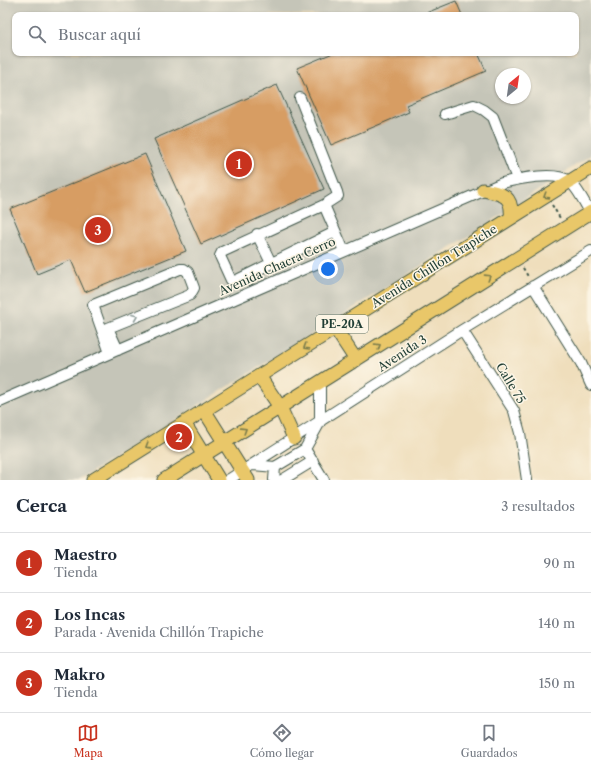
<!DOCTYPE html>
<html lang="es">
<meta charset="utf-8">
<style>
:root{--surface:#fff;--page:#f6f6f7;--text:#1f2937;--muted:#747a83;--line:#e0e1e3;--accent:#c8321e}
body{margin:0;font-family:"Libre Caslon Text",serif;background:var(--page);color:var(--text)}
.compass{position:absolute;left:495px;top:68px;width:36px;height:36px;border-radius:50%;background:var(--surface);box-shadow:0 1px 3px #0004;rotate:29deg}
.you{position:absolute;left:328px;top:269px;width:14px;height:14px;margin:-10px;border:3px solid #fff;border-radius:50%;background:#1a73e8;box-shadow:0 0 0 6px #1a73e833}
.badge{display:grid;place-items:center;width:26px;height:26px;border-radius:50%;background:var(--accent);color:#fff;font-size:13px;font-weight:700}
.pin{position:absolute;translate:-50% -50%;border:2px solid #fff;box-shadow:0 1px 4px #0006}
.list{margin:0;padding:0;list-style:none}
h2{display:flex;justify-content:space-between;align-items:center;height:52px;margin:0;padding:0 16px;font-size:17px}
h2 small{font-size:13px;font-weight:400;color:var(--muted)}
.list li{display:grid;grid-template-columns:26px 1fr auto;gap:12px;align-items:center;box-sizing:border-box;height:60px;padding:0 16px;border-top:1px solid var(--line)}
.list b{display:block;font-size:15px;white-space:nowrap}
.list p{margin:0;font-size:13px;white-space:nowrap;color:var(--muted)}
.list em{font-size:13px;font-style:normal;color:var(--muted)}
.icon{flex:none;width:22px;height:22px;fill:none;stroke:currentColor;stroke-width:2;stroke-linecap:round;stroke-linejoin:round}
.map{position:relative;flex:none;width:591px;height:480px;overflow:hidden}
.search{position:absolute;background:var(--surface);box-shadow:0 1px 3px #0004;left:12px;right:12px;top:12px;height:44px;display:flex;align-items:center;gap:10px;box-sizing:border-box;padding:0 14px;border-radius:8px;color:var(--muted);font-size:15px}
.sheet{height:232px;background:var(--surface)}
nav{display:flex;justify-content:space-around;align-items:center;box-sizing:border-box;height:56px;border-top:1px solid var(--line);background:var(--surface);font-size:11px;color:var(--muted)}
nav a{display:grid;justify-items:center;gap:2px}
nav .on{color:var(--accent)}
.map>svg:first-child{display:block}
.industrial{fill:#c5c5b8;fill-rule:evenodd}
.building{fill:#d79d64}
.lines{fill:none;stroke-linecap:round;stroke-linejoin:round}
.minor-casing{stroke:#3e5548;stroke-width:12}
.major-casing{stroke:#3e5548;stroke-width:15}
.path{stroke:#3e5548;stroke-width:2;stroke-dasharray:3 3;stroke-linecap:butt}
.minor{stroke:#fff;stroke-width:10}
.major{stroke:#e9c769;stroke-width:13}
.oneway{stroke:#7a7b4c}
.oneway2{stroke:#8f9e9a}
.labels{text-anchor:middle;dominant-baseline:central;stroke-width:3;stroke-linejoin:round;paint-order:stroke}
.shield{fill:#fcf5e5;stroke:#617469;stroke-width:1}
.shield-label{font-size:11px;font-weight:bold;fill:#1f3d34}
.street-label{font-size:12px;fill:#1f3d34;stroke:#fcf5e5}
</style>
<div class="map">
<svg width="591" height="480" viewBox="0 0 591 480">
<rect width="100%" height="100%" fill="#fcf5e5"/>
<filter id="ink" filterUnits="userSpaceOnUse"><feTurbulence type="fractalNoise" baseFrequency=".025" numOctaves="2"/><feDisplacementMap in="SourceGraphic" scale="8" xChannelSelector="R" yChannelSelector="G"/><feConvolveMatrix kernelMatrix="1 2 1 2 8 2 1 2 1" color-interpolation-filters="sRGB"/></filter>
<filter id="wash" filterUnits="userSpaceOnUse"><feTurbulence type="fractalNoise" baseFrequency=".012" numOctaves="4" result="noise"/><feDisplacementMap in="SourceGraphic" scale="16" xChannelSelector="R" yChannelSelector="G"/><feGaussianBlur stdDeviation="0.9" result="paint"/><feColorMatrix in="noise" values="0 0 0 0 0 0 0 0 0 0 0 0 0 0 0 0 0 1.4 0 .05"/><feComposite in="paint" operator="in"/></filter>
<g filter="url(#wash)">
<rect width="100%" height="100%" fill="#efdebc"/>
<path class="industrial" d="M0 0H591V155L483 227 79 480H0ZM15 15H576V53H15ZM501 74H525V98H501Z"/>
<g id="blocks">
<path class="building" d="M456 1 462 15H421Z
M333 53H478L486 71 406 105 409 112 331 145 297 68Z
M277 85 324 189 201 244 154 139Z
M145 154 186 251 85 292 71 260 37 274 10 209Z"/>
</g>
</g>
<g filter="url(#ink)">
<use href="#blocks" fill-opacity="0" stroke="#3e5548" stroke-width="1"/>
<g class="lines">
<defs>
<path id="minor" d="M300 98 337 192 338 196 324 205
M445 114 474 105 484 110 493 117 517 179
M335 232 235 281 231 280 220 256 222 252 324 205 344 251
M257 234 271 263
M533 286 581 363 591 385
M462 330 514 411 520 433 527 480
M110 353 93 305 180 269H184L188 272 194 288 190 295 108 328 118 350
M0 401 502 183C518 179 555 171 569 181 578 188 585 204 591 214
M305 449 324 480
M253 465 275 467 305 449 320 422V382
M228 480 462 330 591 251
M274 480 275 467
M282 480 313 461"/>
<path id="major" d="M483 190C503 194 513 195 511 218
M335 328 356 360
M259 376 280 407 294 438
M204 410 248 480
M184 423 219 480
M93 480 591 168
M164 480 591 212"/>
</defs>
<use href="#minor" class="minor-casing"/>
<use href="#major" class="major-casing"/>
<path class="path" d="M552 205 560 218
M523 268 529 278"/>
<use href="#minor" class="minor"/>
<use href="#major" class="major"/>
</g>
<defs><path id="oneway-chevron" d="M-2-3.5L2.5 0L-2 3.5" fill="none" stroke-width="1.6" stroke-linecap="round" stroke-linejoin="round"/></defs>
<g class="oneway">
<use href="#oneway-chevron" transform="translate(546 196) rotate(148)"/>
<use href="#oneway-chevron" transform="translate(488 277) rotate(-32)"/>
<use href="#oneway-chevron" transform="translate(378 346) rotate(-32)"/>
<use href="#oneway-chevron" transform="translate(306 347) rotate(148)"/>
<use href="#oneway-chevron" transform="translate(244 430) rotate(-32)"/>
<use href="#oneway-chevron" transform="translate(148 446) rotate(148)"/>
</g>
<use class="oneway2" href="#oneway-chevron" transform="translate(135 317) rotate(-22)"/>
</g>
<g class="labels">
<rect class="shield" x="316" y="315" width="52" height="18" rx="3"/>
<g class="shield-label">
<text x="342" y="324">PE-20A</text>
</g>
<g class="street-label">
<text transform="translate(277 266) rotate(-24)">Avenida Chacra Cerro</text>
<text transform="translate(434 266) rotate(-32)">Avenida Chillón Trapiche</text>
<text transform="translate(402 353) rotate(-33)">Avenida 3</text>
<text transform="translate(511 383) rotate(59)">Calle 75</text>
</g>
</g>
</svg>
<svg class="compass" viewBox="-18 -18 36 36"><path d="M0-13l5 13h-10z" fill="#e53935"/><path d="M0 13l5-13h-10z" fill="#747a83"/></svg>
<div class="you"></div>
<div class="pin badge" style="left:239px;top:164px">1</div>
<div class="pin badge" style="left:179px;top:437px">2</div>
<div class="pin badge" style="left:98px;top:230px">3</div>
<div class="search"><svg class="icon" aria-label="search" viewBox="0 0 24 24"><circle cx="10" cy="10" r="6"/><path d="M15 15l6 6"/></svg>Buscar aquí</div>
</div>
<section class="sheet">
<h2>Cerca<small>3 resultados</small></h2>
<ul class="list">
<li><span class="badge">1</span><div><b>Maestro</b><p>Tienda</p></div><em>90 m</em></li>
<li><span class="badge">2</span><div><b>Los Incas</b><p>Parada · Avenida Chillón Trapiche</p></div><em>140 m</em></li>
<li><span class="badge">3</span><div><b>Makro</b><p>Tienda</p></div><em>150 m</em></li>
</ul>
</section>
<nav>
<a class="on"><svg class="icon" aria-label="map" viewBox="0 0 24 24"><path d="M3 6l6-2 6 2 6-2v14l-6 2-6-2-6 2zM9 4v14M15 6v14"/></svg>Mapa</a>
<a><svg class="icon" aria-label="directions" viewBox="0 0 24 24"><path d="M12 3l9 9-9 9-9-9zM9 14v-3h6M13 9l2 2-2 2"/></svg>Cómo llegar</a>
<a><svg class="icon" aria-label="saved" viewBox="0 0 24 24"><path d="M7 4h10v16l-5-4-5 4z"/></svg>Guardados</a>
</nav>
